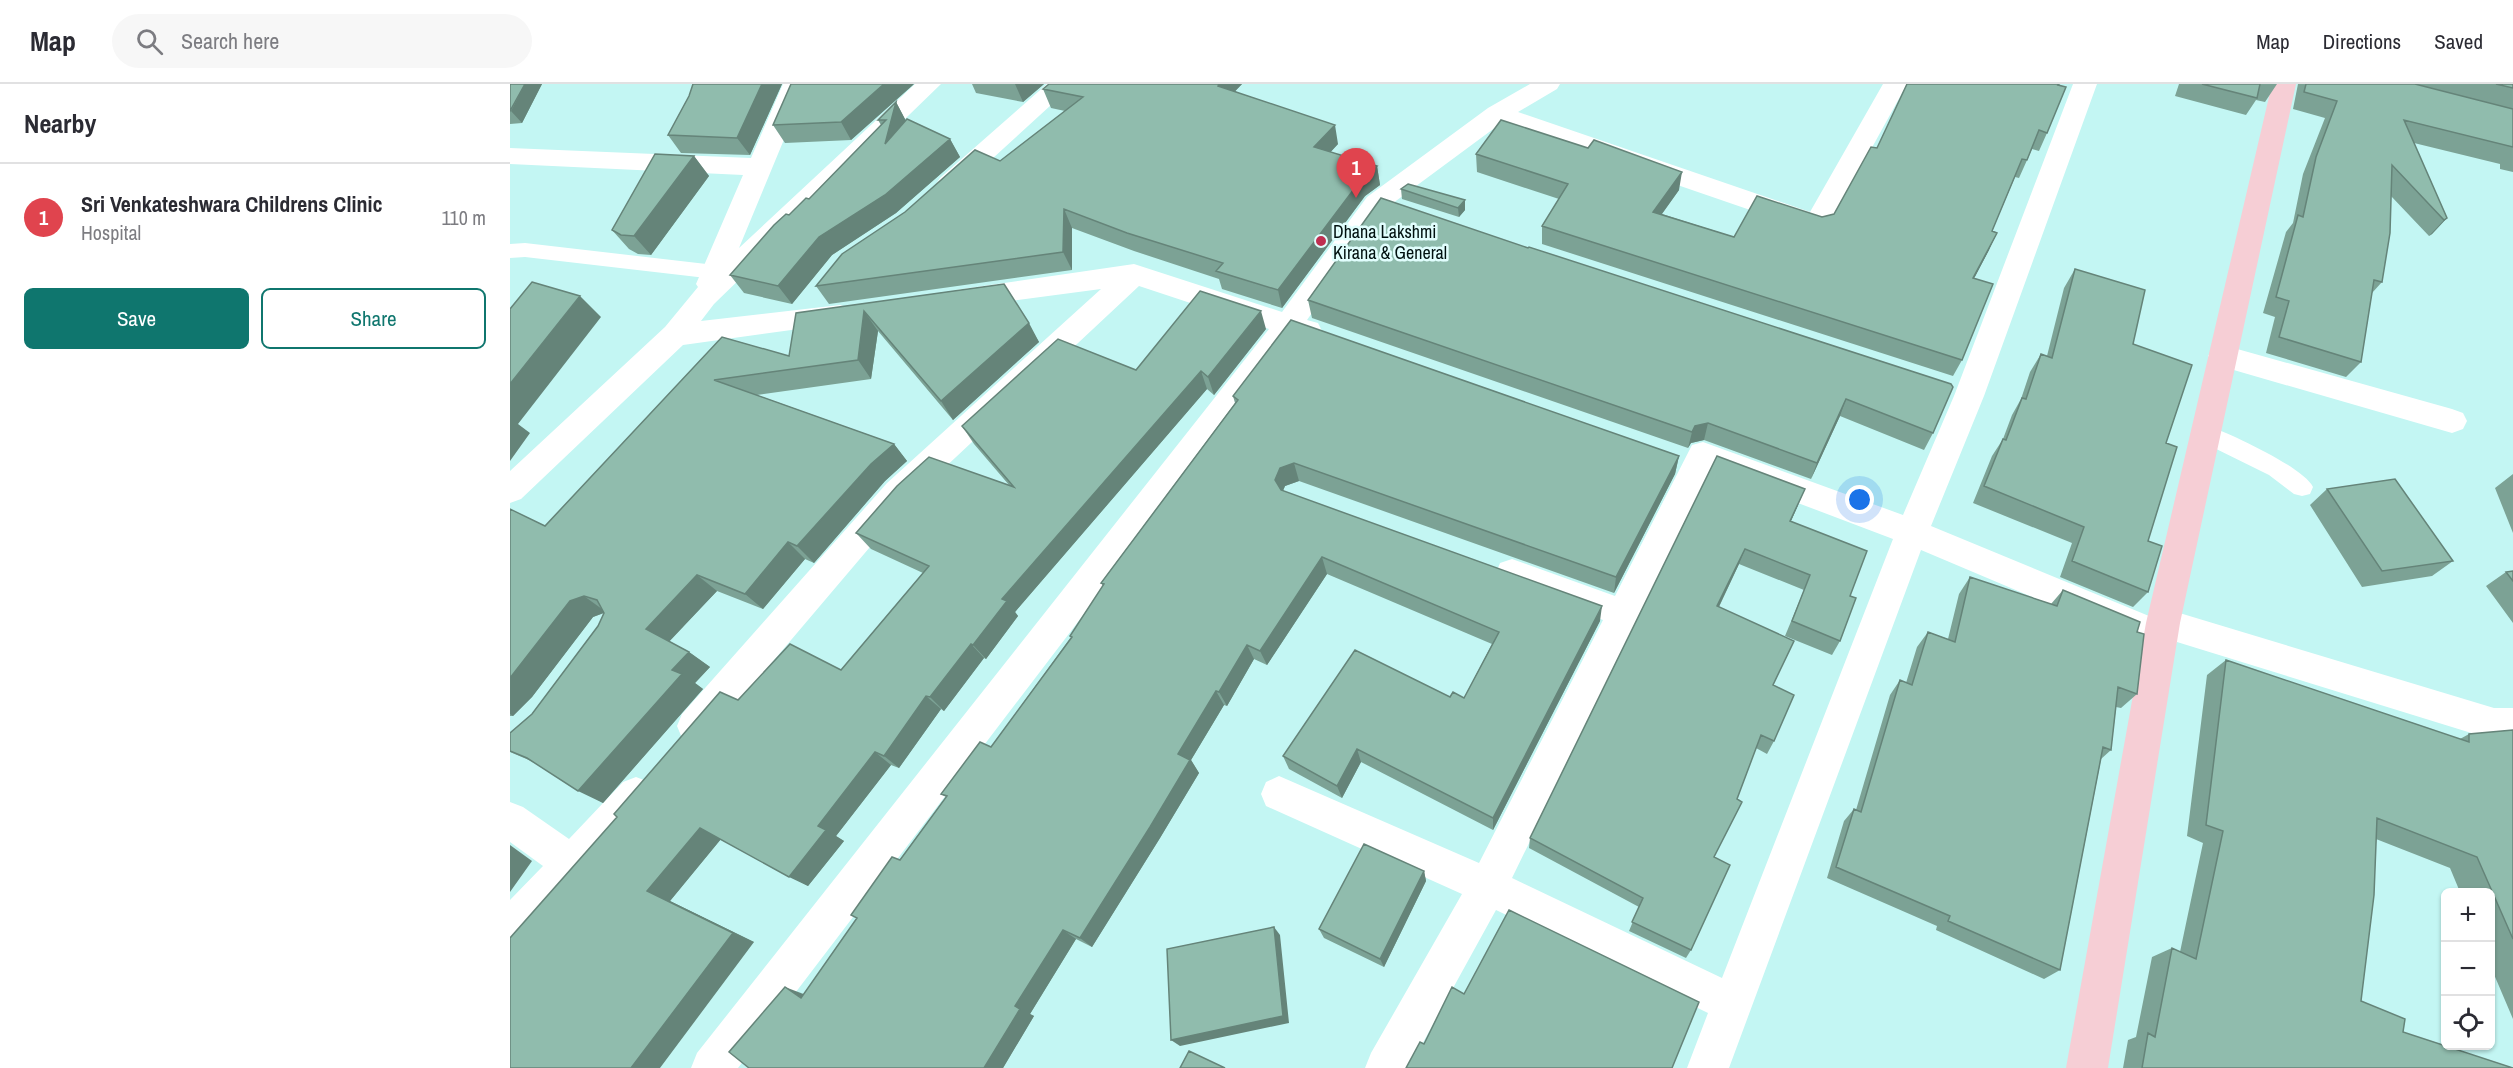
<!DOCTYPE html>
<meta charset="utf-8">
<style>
:root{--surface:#fff;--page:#f7f7f7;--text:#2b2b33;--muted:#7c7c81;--line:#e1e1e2;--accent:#0f766e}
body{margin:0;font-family:"Archivo Narrow",sans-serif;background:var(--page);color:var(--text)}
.controls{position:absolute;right:18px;bottom:18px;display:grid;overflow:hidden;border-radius:9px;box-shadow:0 2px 4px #0004}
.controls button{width:54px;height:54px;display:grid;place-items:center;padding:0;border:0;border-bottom:2px solid var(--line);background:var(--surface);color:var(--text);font:30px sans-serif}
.you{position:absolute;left:1350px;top:416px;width:21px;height:21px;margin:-15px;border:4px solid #fff;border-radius:50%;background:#1a73e8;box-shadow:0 0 0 9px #1a73e833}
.badge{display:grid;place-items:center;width:39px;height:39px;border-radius:50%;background:var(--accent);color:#fff;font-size:20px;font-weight:700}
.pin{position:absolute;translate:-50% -50px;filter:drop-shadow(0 2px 3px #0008)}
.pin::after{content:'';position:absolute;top:32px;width:21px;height:18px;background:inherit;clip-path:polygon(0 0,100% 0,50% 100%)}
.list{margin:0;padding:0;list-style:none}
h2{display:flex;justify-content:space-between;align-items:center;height:78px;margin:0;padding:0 24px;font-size:26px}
h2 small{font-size:20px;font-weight:400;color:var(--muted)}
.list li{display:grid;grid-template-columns:39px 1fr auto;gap:18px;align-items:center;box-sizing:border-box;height:108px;padding:0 24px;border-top:2px solid var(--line)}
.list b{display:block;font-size:22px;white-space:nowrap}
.list p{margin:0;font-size:20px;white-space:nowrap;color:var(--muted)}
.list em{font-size:20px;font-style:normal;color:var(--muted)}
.actions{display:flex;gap:12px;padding:18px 24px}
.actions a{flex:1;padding:14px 0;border:2px solid var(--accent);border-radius:9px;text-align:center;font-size:21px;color:var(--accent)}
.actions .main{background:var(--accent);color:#fff}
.icon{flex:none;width:33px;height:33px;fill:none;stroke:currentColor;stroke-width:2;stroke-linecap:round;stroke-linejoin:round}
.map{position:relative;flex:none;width:2003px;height:984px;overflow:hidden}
header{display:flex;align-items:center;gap:36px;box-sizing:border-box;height:84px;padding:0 30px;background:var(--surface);border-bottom:2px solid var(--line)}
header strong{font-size:28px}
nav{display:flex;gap:33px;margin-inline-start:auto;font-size:21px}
.search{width:420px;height:54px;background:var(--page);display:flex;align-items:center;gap:15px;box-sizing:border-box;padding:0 21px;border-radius:33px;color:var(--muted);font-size:22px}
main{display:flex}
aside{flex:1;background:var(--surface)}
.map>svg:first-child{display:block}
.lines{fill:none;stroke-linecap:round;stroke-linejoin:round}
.lane{fill:#fff;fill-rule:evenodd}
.street{fill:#fff;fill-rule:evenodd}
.secondary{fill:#f6ced5;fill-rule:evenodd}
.wall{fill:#7ca295}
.shaded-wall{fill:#658479}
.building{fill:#90bcad;stroke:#658479;stroke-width:1.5}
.poi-dot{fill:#bf2f51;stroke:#e1fefd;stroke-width:2}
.labels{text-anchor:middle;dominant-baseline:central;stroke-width:5;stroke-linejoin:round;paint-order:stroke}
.poi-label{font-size:18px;fill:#00100f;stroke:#e1fefd;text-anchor:start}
</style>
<header>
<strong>Map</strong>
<div class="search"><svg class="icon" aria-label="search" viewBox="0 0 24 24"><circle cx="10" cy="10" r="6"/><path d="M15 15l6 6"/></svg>Search here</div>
<nav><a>Map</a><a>Directions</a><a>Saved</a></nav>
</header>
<main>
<aside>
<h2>Nearby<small></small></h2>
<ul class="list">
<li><span class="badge" style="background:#e0444e">1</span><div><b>Sri Venkateshwara Childrens Clinic</b><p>Hospital</p></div><em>110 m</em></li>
</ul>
<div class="actions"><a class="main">Save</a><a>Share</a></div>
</aside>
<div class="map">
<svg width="2003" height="984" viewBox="0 0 2003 984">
<rect width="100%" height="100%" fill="#c3f6f3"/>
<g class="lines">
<path class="lane" d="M15 159 205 181 212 183 215 188 212 193 205 195 15 173 0 174V160Z
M1696 341C1719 349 1793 383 1803 403L1800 410 1792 412 1784 410 1759 391 1688 356 1685 350 1688 344Z"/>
<path class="street" d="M273 0H297L229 164 405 0H431L204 220 191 237 330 221 340 224 344 231 340 238 173 261 11 415 0 419V387L155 243 188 203 186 200 233 91 0 80V64L241 74Z
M537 0H564L448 106 439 109 430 106 426 100 430 94Z
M1020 0H1050L1047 5 1008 28 1300 128 1373 0H1397L1316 147 1307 149 990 40 875 125 797 236 808 239 812 247 808 255 798 258 785 253 228 984H181L187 969 759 245 629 202 399 417 198 654 185 659 172 654 167 642 172 630 377 399 591 205 456 223 446 220 442 213 446 206 624 180 772 228 857 113 978 24Z
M1563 0H1587L1474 312 1421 442 1639 532 1641 528 1653 524 1984 624H2003V656H1984L1667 558 1664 564 1652 568 1411 466 1219 984H1177L1198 929 986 826 899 984H855L861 969 952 810 756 722 751 710 756 698 769 692 969 779 1093 536 990 499 986 489 990 479 1002 475 1105 512 1182 361 1193 358 1393 431 1444 312ZM1201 386 1383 455 1212 894 1002 794Z
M1713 261 1942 325 1953 329 1957 337 1953 345 1942 349 1703 280 1698 272 1703 264Z
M126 693 139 698 144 711 139 724 76 793 14 858 0 864V816L33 782 0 758V718L13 723 59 755 113 698Z"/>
<path class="secondary" d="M1762 0H1786L1670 539 1598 984H1556L1636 539Z"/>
</g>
<path class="wall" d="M0 0H32L12 39 0 40Z
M272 0 240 71 171 69 158 51 179 12Z
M404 0 341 56 275 59 263 41Z
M462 0H534L513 18 466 9Z
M539 0H732L725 7 828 60 820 68 867 82 870 101 855 112 772 224 712 205 709 195 624 167 562 144V186L319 220 306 202 490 77 555 27 541 24 533 5Z
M1397 0 1537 49 1529 67 1522 65 1509 94 1505 93 1482 147 1479 166 1464 194 1452 276 1443 292 1032 160V142L1049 115 967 88 966 70 1169 106 1152 130 1224 153 1324 130 1367 64Z
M1669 0H1767L1755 18 1746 16 1736 31 1665 12Z
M1788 0H2003V88L1990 85V80L1904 59 1937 134 1922 150 1919 152 1881 112 1872 198 1862 209 1851 278 1836 293 1756 269 1765 233 1753 229 1776 148 1783 139 1793 90 1815 34 1783 25Z
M386 18 396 37 440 55 450 73 386 129 322 171 282 220 234 209 220 191 279 131 299 115 371 41 368 36Z
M184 72 199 92 141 171 128 170 119 165 102 146Z
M891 105 955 126 949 133 892 115Z
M871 114 1423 349 1414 366 1330 332 1301 395 1194 356 1181 359 1178 364 802 234 798 216Z
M1565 185 1623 260 1656 359 1638 457V508L1623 523 1550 493 1562 459 1463 419 1482 372 1493 355 1502 331 1511 315 1520 288 1531 270 1537 272 1554 204Z
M494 200 529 258 443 336 368 247 361 295 247 311 384 360 397 377 375 397 304 479 295 475 253 525 207 507 159 557 179 568 200 583 185 599 193 605 93 719 26 679 0 668V649L22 630 88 542 94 529 83 533 22 613 3 632H0V425L35 442 212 253 279 272 286 229Z
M756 245 704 311 697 305 505 528 508 532 476 575 474 574 434 627 431 625 389 684 381 681 326 752 334 757 298 802 211 755 160 817 244 858 0 984 228 616 331 586 413 489 361 465 346 449 499 401 464 360 452 342 626 286Z
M723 312 1169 372 1165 390 1104 509 789 397 775 402 773 407 1090 537 983 746 851 678 832 714 779 685 773 672 940 613 954 614 982 560 817 490 757 581 744 575 717 622 714 621 681 676 689 689 650 754 582 863 566 855 520 930 524 932 493 984 275 903 294 910 347 834 436 713 431 710 481 663 561 553 560 552 593 502 591 499 725 319Z
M1207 372 1288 421 1281 437 1340 512 1330 557 1322 571 1275 552 1294 506 1229 480 1209 523 1263 601 1264 657 1257 670 1246 664 1204 773 1181 866 1176 874 1119 847 1129 823 1019 764 1020 754Z
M2003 390V449L1985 404Z
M1817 405 1943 477 1922 492 1852 503 1800 421Z
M2003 487V539L1976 502 1996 488Z
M1460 493 1541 520 1553 506 1627 548V610L1611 624 1606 623 1601 666 1591 675 1550 886 1534 895 1426 846 1427 842 1317 794 1334 737 1344 725 1346 726 1380 611 1390 596 1396 599 1407 563 1418 548 1438 555 1449 510Z
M1716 576 1950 655 1959 650 2003 646V935L1980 881V808H1950L1940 784 1866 755 1851 917 1893 948 2003 984H1613L1618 956 1626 953 1642 873 1662 864 1670 868 1693 759 1677 752 1697 591Z
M914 787 916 797 874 883 814 854 809 845Z"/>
<path class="shaded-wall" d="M15 0H32L12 39 1 27Z
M252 0H272L240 71 227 54Z
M374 0H404L341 56 331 38Z
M505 0H534L513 18Z
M709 0H732L712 21 708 2Z
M386 18 396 37 375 60Z
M825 41 828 60 808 82 804 63Z
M440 55 450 73 386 129 322 171 282 220 268 202 309 153Z
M184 72 199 92 141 171 124 152Z
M867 82 870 101 855 112 772 224 768 206 853 93Z
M1172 88 1169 106 1141 145 1143 128Z
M955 116V126L949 133 948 124Z
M554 125 562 144V186L553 168Z
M1937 134 1922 150 1919 152 1934 136Z
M1487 149 1479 166 1455 212 1463 194Z
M70 212 91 233 8 340 20 349 0 377V300Z
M354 227 368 247 361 295 348 276Z
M751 227 756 245 704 311 698 293Z
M519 239 529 258 443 336 431 317Z
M691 287 697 305 505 528 508 532 476 575 463 561 492 515Z
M1336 315 1330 332 1301 395 1307 379Z
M1198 339 1194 356 1181 359 1178 364 1182 348 1185 342Z
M384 360 397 377 375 397 304 479 287 462 361 380Z
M1169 372 1165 390 1104 509 1106 493Z
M784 379 789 397 775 402 770 413 765 396 770 384Z
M1295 405 1274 453 1280 437Z
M278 458 295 475 253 525 235 510Z
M1235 465 1229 480 1202 537 1207 522Z
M812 473 817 490 757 581 750 567Z
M187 491 207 507 157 560 136 545Z
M74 512 96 528 83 533 22 613 3 632 0 630V594L60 517Z
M1092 522 1090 537 983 746V734Z
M461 560 474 574 434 627 420 613Z
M737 561 744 575 717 622 709 608Z
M179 568 200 583 185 599 193 605 93 719 68 707 162 586Z
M706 607 714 621 681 676 689 689 650 754 582 863 570 854 668 670Z
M416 612 431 625 389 684 374 672Z
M847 665 851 678 832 714 827 702Z
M365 668 381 681 326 752 334 757 298 802 279 793 308 742Z
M190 744 211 755 160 817 244 858 150 984H121L137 807Z
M0 761 22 777 0 808Z
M914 787 916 797 874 883 870 875Z
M764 843 770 851 779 939 670 962 661 956Z
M553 846 566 855 520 930 524 932 493 984H474L505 922Z
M275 903 296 911 291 914Z"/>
<path class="building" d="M0 0H15L0 27Z
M183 0H252L227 54 158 51 179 12Z
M281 0H374L331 38 263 41Z
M539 0H709L708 2 825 41 804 63 867 82 853 93 768 206 706 187 713 179 617 149 554 125 553 168 306 202 332 170 395 128 465 66 490 77 573 13 533 5Z
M1397 0H1549L1548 1 1556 3 1537 49 1529 46 1517 76 1512 75 1482 147 1487 149 1463 194 1483 200 1452 276 1032 142 1058 100 966 70 991 36 1078 64 1084 56 1172 88 1143 128 1224 153 1247 112 1312 133 1324 130 1361 63 1367 64Z
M1692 0H1750L1747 14Z
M1796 0H1905L2003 25V63L1894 36 1937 134 1934 136 1882 81 1880 149 1872 198 1864 196 1851 278 1769 253 1779 217 1766 213 1788 131 1793 133 1806 73 1827 17 1794 8Z
M1986 0H2003V4Z
M386 18 375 60 397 35 440 55 375 111 309 153 268 202 220 191 264 141 276 130 279 131 296 114 299 115 376 36H368Z
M145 70 184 72 124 152 111 151 102 146Z
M898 100 955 116 948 124 891 105Z
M871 114 1018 164 1019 163 1441 300 1443 303 1423 349 1336 315 1307 379 1198 339 1185 342 1182 348 798 216Z
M1565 185 1635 206 1623 260 1682 281 1656 359 1667 363 1638 457 1652 462 1638 508 1562 477 1574 443 1474 402 1493 355 1496 356 1512 314 1516 315 1531 270 1542 274Z
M22 198 70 212 0 300V225Z
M494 200 519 239 431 317 354 227 348 276 204 296 384 360 361 380 287 462 278 458 235 510 187 491 136 545 179 568 162 586 172 590 68 707 17 674 0 667V649L22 630 88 542 94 529 87 516 74 512 60 517 0 594V425L35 442 212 253 279 272 286 229Z
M690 207 751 227 698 293 691 287 492 515 497 517 463 561 461 560 420 613 416 612 374 672 365 668 308 742 316 746 279 793 190 744 137 807 223 849 121 984H0V854L107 733 104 730 210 608 228 616 280 560 331 586 419 482 346 449 387 402 419 373 504 403 452 342 548 255 626 286Z
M781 236 1169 372 1106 493 784 379 770 384 765 396 771 406 1092 522 983 734 847 665 827 702 773 672 845 566 940 613 943 608 954 614 989 548 812 473 750 567 737 561 709 608 706 607 668 670 680 676 640 743 570 854 553 846 505 922 510 925 474 984H239L219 968 275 903 291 914 347 834 341 831 382 773 390 776 437 712 431 710 470 658 481 663 562 553 560 552 594 500 591 499 728 316 723 312Z
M1207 372 1295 405 1280 437 1357 467 1340 512 1346 514 1330 557 1282 537 1300 491 1235 465 1207 522 1284 557 1263 601 1284 611 1264 657 1251 651 1227 715 1232 718 1204 773 1220 781 1181 866 1122 838 1133 814 1020 754Z
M1885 395 1943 477 1872 487 1817 405Z
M2003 487V497L1996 488Z
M1460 493 1547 522 1553 506 1630 538 1627 548 1634 550 1627 610 1608 603 1601 666 1593 663 1550 886 1438 837 1440 832 1326 783 1344 725 1351 728 1390 596 1402 601 1418 548 1445 558Z
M1716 576 1959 658V650L2003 646V855L1967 773 1867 734 1864 811 1851 917 1895 935 1893 948 2003 984H1632L1638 949 1645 953 1662 864 1686 875 1713 747 1696 741Z
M854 760 914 787 870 875 809 845Z
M999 826 1189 918 1162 984H896L910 958 914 960 942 903 954 910Z
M764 843 773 932 661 956 657 865Z
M679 967 715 984H670Z"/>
<circle class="poi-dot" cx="811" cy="157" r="6"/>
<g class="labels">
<g class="poi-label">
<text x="823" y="147">Dhana Lakshmi<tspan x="823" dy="21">Kirana &amp; General</tspan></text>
</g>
</g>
</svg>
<div class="controls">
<button>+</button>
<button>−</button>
<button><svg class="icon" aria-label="locate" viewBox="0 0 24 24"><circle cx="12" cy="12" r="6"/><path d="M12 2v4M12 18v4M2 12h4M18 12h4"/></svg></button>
</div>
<div class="you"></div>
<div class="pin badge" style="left:846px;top:114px;background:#e0444e">1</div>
</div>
</main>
